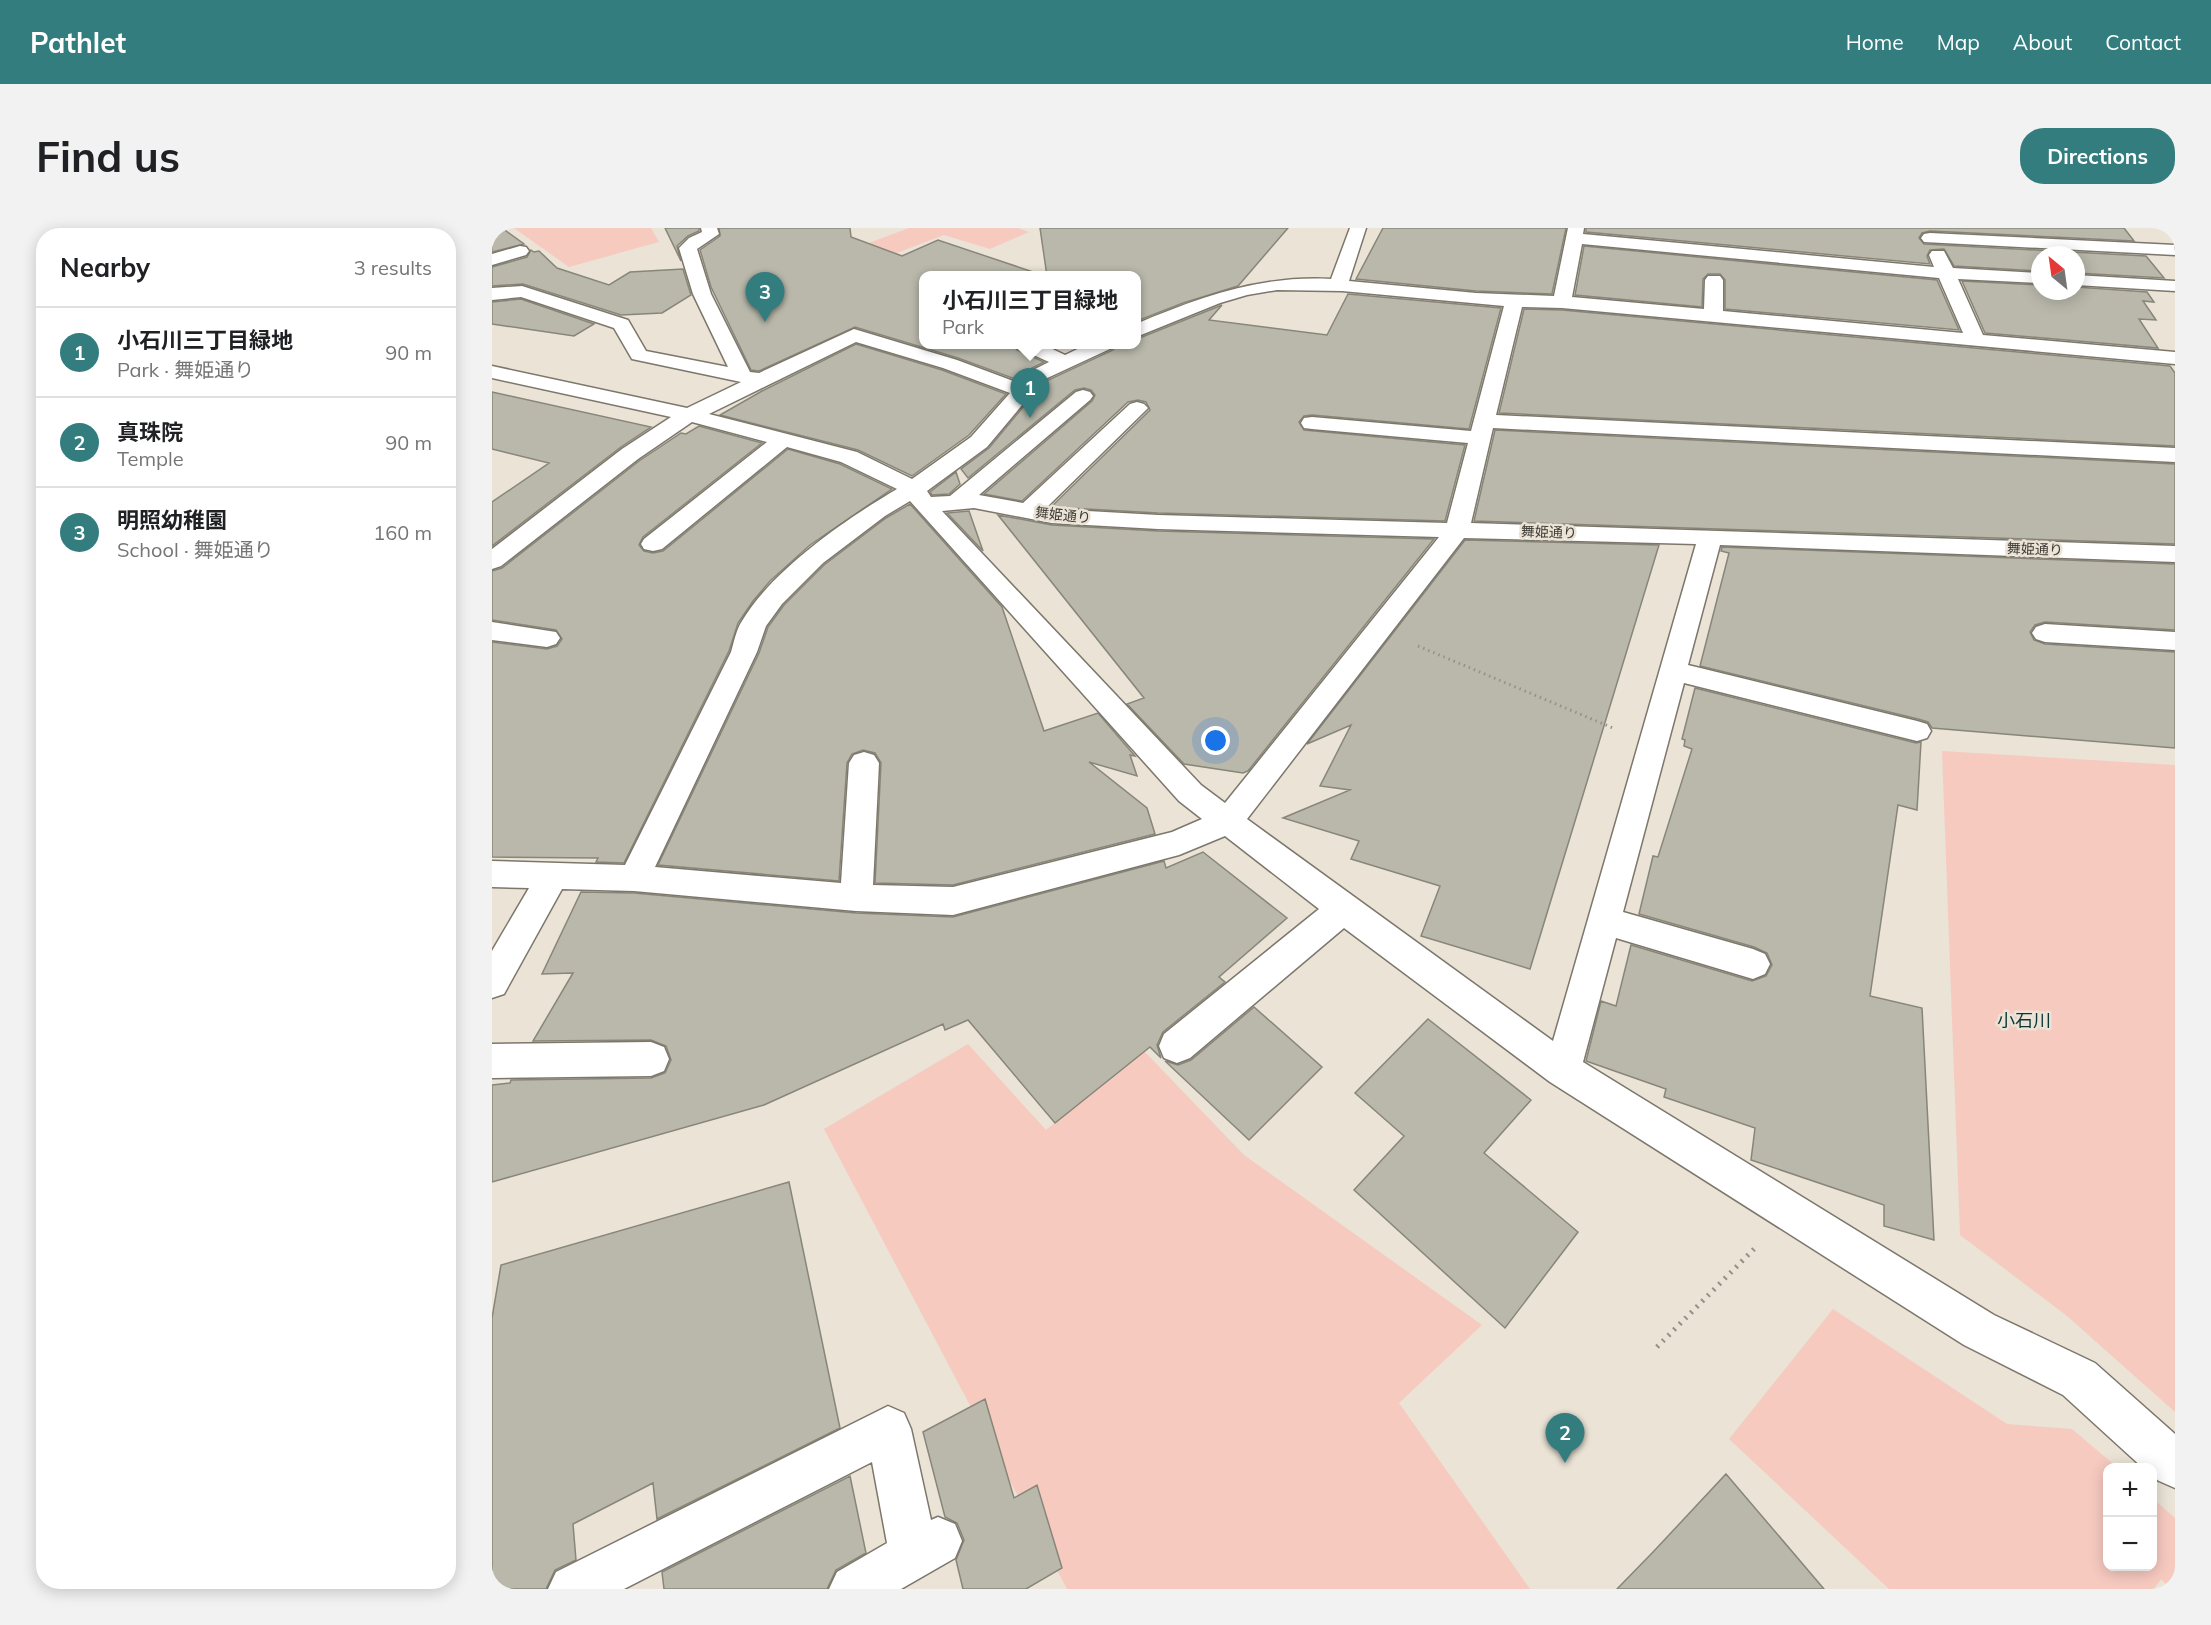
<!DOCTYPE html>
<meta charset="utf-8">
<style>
:root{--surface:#fff;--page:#f2f2f2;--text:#202124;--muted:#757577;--line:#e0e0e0;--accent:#337d7e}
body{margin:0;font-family:Mulish,"Noto Sans JP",sans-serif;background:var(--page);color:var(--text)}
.controls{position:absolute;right:18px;bottom:18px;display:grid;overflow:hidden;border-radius:12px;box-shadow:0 3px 15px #0003}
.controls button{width:54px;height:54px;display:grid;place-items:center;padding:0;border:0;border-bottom:2px solid var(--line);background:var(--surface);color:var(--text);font:30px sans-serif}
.compass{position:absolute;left:1539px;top:18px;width:54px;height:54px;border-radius:50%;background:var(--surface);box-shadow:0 3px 15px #0003;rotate:331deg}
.you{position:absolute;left:724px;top:513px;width:21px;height:21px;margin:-15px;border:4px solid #fff;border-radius:50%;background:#1a73e8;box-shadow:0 0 0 9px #1a73e833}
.badge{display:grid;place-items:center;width:39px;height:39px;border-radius:50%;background:var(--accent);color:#fff;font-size:20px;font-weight:700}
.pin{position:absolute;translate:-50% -50px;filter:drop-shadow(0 2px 3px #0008)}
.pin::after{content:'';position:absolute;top:32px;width:21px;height:18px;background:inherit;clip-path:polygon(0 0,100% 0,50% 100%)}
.popup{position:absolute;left:427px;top:43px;width:222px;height:78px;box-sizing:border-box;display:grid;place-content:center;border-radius:12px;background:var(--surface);filter:drop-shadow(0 2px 4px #0005);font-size:20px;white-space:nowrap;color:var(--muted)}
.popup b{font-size:22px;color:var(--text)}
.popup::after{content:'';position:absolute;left:50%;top:100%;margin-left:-12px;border:12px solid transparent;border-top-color:var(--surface)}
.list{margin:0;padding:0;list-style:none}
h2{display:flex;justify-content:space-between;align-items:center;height:78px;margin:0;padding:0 24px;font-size:26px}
h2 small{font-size:20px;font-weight:400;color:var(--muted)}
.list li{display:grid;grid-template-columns:39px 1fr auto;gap:18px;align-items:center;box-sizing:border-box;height:90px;padding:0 24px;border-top:2px solid var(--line)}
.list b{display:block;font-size:22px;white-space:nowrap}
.list p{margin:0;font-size:20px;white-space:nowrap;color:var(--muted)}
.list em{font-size:20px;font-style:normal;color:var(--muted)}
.map{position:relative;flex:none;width:1683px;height:1361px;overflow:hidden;border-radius:24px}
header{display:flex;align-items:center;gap:36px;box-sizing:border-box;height:84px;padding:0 30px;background:var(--accent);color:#fff}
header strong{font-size:28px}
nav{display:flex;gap:33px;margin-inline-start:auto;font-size:21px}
.intro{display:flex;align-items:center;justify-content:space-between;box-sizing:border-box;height:144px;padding:0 36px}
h1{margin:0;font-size:42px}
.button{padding:15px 27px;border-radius:24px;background:var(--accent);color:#fff;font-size:21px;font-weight:700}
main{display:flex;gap:36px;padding:0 36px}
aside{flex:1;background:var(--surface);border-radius:24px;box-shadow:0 3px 15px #0003}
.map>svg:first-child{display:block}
.green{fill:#f7cac0}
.building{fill:#b9b8ab;stroke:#878679;stroke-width:1.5}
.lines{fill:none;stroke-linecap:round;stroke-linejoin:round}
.minor-casing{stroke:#7d766b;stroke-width:3}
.path-far1{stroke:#969188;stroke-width:3;stroke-dasharray:1.5 4;stroke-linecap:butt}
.path{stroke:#969188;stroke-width:5;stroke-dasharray:2 6;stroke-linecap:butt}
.minor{fill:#fff;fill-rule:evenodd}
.labels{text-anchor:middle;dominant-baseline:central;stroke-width:5;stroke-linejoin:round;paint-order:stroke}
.far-street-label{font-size:14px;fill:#3e3b36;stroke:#eae3d6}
.quarter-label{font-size:18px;fill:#113435;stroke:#eae3d6}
</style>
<header>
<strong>Pathlet</strong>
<nav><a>Home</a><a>Map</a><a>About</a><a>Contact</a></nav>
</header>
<div class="intro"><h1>Find us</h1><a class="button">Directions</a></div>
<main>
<aside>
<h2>Nearby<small>3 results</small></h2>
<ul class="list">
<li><span class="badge">1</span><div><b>小石川三丁目緑地</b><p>Park · 舞姫通り</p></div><em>90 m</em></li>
<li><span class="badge">2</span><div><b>真珠院</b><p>Temple</p></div><em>90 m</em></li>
<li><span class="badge">3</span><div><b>明照幼稚園</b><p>School · 舞姫通り</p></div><em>160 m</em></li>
</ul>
</aside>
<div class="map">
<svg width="1683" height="1361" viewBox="0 0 1683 1361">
<rect width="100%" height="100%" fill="#eae3d6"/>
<path class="green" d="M22 0H159L167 14 77 39Z
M417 0H526L537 4 498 21 452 7 355 44 331 32Z
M1450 523 1683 537V1184L1575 1088 1468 1007Z
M476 816 554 902 652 823 752 927 990 1097 907 1175 1038 1361H575L332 901Z
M1341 1081 1515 1196 1580 1201 1625 1239 1616 1240V1338H1660L1661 1271 1683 1290V1361H1679L1669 1351 1662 1361H1397L1237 1211Z"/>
<path class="building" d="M0 0H10L32 16 0 24Z
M173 0H207V3L196 8 185 18 189 33Z
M227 0H358L359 9 410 28 446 12 553 48H432V117H522L525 122 552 134 536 142 526 152 466 130 363 99 267 143 259 142 219 59 208 22 228 8Z
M548 0H796L746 58 691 75 645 93V48H555Z
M891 0H1074L1060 66 984 63 864 51Z
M1094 0H1632L1642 13 1438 3 1430 5 1427 10 1432 16 1654 28 1672 50 1584 45V27H1548V43L1462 38 1452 21 1438 22 1435 28 1438 36 1094 4Z
M1092 18 1445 52 1467 102 1233 81V52L1228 46H1216L1211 51 1210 79 1083 67Z
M39 22 42 24 47 23 65 40 117 57 138 44 191 41 199 67 170 85 129 87 31 56 0 58V39L35 29Z
M1470 53 1548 57V63H1584V59L1655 64 1662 74 1651 73 1664 92 1647 91 1666 120 1493 105Z
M856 66 1009 80 977 201 820 187 812 188 807 194 812 202 973 217 953 293 666 285 559 279 658 182 654 174 646 172 636 174 530 273 492 266 600 173 603 167 599 162 592 160 583 162 476 250 469 241 497 220 552 154 621 122 624 117H645V111L730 77 717 92 835 107Z
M29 71 102 96 82 108 0 96V74Z
M1032 81 1070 82 1678 138 1683 145V218L1007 185Z
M364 116 450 142 514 166 477 207 420 248 366 222 228 187 270 163Z
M0 164 159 199 129 219 0 318V274L57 235 0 221Z
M207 198 270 215 151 309 147 317 152 323 161 325 171 323 296 221 348 236 400 261 318 317 278 353 261 373 246 395 237 423 132 635 104 634 106 630 0 629V414L55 421 65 418 70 411 64 402 0 392V343L10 340 147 233 189 205 194 206Z
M1003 202 1683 236V316L982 293Z
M464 244 468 256 457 266 440 267 438 264Z
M418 276 510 379 552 503 606 485 643 528 638 527 645 548 597 534 655 580 663 606 461 657 383 655 389 535 383 525 371 522 360 526 355 535 347 653 166 637 267 425 276 399 292 377 332 337 394 290Z
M477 283 491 323 455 285Z
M506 287 560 297 666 303 942 311 756 543 751 545 692 536 635 476 652 470Z
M973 312 1167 317 1038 741 929 708 948 658 859 631 867 613 791 590 858 562 828 558 859 497 815 516Z
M1230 319 1683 336V402L1553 394 1543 397 1538 404 1542 412 1553 416 1683 424V520L1440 500 1436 494 1426 491 1208 438 1237 325 1229 323Z
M1203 460 1424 515 1429 514 1425 582 1406 577 1378 768 1430 780 1442 1012 1392 998V977L1259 932 1263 900 1172 869 1174 861 1094 833 1109 773 1124 778 1139 717 1260 753 1274 748 1280 737 1275 725 1262 719 1147 686 1161 628 1166 629 1200 521 1192 518 1193 512 1190 511Z
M711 624 795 690 727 749 733 754 671 804 665 817 669 830 658 819 563 895 476 792 453 802 451 796 272 877 0 954V857L18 855 19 852 159 850 173 845 179 832 174 818 159 812 41 813 81 745 50 746 89 664 142 665 364 685 461 689 672 633 674 640Z
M762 779 830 839 757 912 673 833 686 837 699 832Z
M936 791 1039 872 992 925 1086 1004 1013 1100 862 962 912 908 863 865Z
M297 954 348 1200 165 1291 161 1255 81 1296 84 1332 63 1342 54 1361H0V1090L9 1037Z
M493 1171 522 1270 545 1257 570 1340 534 1361H471L464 1332 472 1312 465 1295 453 1289 431 1204Z
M1234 1246 1332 1361H1125L1162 1323Z
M358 1248 374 1325 344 1342 335 1361H172L170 1344Z"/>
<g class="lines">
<defs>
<path id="minor" d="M209 0H225L227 6 205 21 219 66 258 144 267 145 362 101 465 132 527 155 537 144 557 134 526 120 524 116H550L573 127 596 116H622L620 120 551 152 495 219 435 263 439 269 458 268 584 164 591 162 598 164 601 168 598 172 487 267 531 275 638 176 645 174 652 176 656 180 652 184 554 280 560 281 666 287 955 295 976 215 820 201 812 200 809 195 812 190 820 189 979 203 1012 78 850 63 785 62 755 67 728 75 644 109V96C708 69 769 47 839 51L858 0H874L857 53 984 65 1062 68 1076 0H1092L1091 6 1442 39 1437 27 1440 23H1452L1461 40 1548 45V55L1466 51 1491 107 1683 124V136L1070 80 1030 79 1004 187 1683 220V234L1001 200 979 295 1683 318V334L1228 317 1196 437 1425 493 1435 496 1439 503 1435 510 1425 513 1192 455 1131 684 1261 721 1273 726 1278 736 1273 746 1261 751 1124 710 1091 834 1502 1087 1603 1135 1683 1206V1260L1667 1253 1660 1248V1240H1651L1571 1167 1472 1117 1058 854 852 700 698 830 685 835 672 830 667 818 672 806 827 681 733 608 687 627 461 687 364 683 142 663 70 661 12 766 0 770V723L37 660 0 659V633L133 637 239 424C242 414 244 402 250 393 280 342 354 291 405 261L349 234 295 219 170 321 161 323 152 321 149 316 152 311 275 214 200 194 146 231 9 338 0 341V321L130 221 179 189 0 150V138L195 180 249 154 140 131 122 100 29 69 0 72V60L30 58 136 92 154 123 236 139 201 66 187 20 197 10 210 4ZM1090 16 1447 50 1471 105 1231 83V52L1228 48H1216L1213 52 1212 81 1080 69ZM364 114 451 140 518 165 479 209 420 251 365 224 217 186ZM418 273 687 573 710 591 680 604 461 659 381 657 387 535 382 527 372 524 362 527 357 535 349 655 163 639 265 424 274 398 290 376 331 335 393 288ZM482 280 560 295 666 301 947 309 733 575 709 557 450 283ZM972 310 1204 316 1061 813 755 591Z
M1438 5 1683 17V27L1432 14 1429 10 1432 6Z
M28 18 34 19 37 23 34 27 0 37V26Z
M1584 47 1683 53V63L1584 57Z
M0 394 64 404 68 410 64 416 55 419 0 412Z
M1553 396 1683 404V422L1553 414 1544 411 1540 405 1544 399Z
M159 814 172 819 177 831 172 843 159 848 0 850V816Z
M396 1178 412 1185 419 1201 439 1292 446 1289 463 1296 470 1313 463 1330 409 1361H337L345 1344 395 1315 380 1234 132 1361H56L64 1344Z"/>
</defs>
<use href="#minor" class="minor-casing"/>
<path class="path-far1" d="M926 418 1121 500"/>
<path class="path" d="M1165 1119 1263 1020"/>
<use href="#minor" class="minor"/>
</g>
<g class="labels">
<g class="far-street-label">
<text transform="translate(571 287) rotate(6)">舞姫通り</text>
<text transform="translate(1057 304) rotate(2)">舞姫通り</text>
<text transform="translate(1543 321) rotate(2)">舞姫通り</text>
</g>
<g class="quarter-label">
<text x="1532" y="792">小石川</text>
</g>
</g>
</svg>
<div class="controls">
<button>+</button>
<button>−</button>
</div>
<svg class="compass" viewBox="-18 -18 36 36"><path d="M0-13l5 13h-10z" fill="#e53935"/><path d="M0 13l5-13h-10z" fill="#757577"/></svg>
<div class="you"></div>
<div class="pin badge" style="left:538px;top:190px">1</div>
<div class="popup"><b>小石川三丁目緑地</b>Park</div>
<div class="pin badge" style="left:1073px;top:1235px">2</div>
<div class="pin badge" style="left:273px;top:94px">3</div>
</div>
</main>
